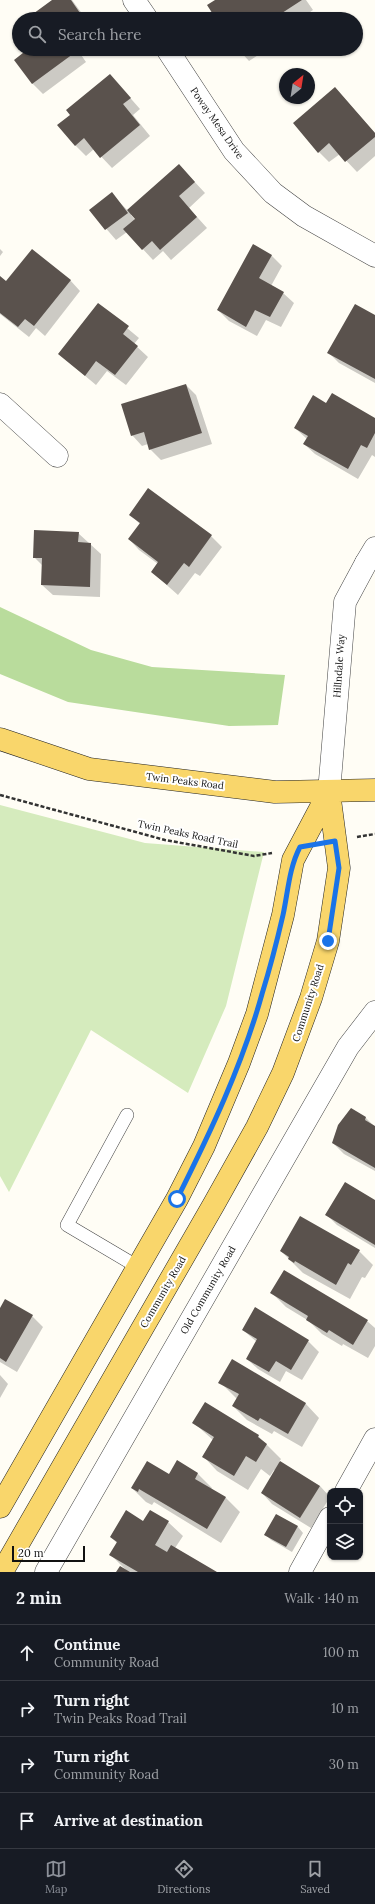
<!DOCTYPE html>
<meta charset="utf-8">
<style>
:root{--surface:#171b24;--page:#242831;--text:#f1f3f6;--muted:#9ea1a6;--line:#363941;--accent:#8c9099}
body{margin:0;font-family:Lora,serif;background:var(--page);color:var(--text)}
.controls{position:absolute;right:12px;bottom:12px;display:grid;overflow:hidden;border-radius:8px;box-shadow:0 1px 3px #0004}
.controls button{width:36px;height:36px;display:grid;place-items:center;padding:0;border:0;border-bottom:1px solid var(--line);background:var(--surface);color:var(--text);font:20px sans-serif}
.compass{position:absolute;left:279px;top:68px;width:36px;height:36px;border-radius:50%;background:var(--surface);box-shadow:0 1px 3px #0004;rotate:30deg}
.scale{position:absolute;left:12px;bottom:10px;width:73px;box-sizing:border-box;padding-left:4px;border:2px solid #111;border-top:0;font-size:11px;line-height:14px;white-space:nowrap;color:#111;-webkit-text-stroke:3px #fff;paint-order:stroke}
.stop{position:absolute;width:12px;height:12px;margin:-9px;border:3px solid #1a73e8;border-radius:50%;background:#fff}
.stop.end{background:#1a73e8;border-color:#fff;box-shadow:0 1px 4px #0008}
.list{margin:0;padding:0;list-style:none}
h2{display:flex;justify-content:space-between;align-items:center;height:52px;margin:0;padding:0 16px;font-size:17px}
h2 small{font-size:13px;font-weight:400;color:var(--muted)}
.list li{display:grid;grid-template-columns:26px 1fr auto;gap:12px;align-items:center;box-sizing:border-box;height:56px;padding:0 16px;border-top:1px solid var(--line)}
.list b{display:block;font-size:15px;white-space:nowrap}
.list p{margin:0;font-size:13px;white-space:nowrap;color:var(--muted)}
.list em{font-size:13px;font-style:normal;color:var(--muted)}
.icon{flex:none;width:22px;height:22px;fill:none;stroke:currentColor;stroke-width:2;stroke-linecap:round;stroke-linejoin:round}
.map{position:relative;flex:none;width:375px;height:1572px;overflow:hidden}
.search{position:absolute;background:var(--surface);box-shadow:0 1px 3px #0004;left:12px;right:12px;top:12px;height:44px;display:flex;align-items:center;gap:10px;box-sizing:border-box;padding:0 14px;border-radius:22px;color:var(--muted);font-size:15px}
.sheet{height:276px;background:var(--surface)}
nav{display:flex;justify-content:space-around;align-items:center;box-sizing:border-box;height:56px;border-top:1px solid var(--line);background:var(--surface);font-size:11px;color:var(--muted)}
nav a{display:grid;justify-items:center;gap:2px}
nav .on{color:var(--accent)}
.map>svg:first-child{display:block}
.green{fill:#d5ebbd}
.forest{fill:#b9dc9c}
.shadow{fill:#0003;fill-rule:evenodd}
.building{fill:#5a524d}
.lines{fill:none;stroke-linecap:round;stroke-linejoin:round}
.service-casing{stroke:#444;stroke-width:14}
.minor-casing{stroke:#444;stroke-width:23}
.tertiary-casing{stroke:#444;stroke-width:23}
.primary-casing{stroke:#222;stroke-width:23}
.path{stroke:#333;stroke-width:2.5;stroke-dasharray:4 2;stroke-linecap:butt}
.service{stroke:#fff;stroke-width:13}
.minor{stroke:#fff;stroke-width:22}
.tertiary{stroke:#fff;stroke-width:22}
.primary{stroke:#f9d66b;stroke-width:22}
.route{stroke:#1a73e8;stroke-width:5}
.labels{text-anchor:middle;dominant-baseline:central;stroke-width:4;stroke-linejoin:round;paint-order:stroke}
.street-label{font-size:10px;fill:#111;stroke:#fff}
</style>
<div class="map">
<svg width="375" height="1572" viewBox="0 0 375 1572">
<rect width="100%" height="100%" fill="#fffdf5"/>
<path class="green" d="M0 805 145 843 264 852 226 1006 188 1093 91 1030 9 1192 0 1176Z"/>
<path class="forest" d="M0 607 91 650 152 667 285 675 278 725 229 726 68 702 0 674Z"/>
<path class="shadow" d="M53 0H72L86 19H27Z
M217 0H306L313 10 300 19H217Z
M30 49H77L86 62 43 94 32 83Z
M238 49H268L249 61Z
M110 75 140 109 133 115 150 136 112 168 94 149 86 156 75 145 72 115Z
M335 88 375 133V156L357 172 340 154 329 162 319 152Z
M179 165 205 193 189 208 207 228 171 260 163 251 153 260 127 232 116 240 90 210 112 194 128 211ZM132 214 137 219 135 220 131 215Z
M0 249 3 252 0 256Z
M271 255 282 266 271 286 283 293 294 303 281 327 266 320 257 336 229 321 218 310Z
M0 277 6 282 70 280 80 291 45 336 36 328 29 337 0 314Z
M98 304 139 338 134 344 148 357 126 385 107 371 96 385 59 354Z
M375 316V383L339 363 328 352Z
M186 385 196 395 212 444 161 460 150 449 148 444 142 446 132 435Z
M327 404 375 419V457L372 455 358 479 315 454 304 444 307 439 295 428Z
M130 514 211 536 222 547 200 576 195 573 178 595 152 572 158 564 139 550 129 539 140 524Z
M78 533 101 554 100 597 53 595 42 585 43 566 34 557Z
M366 1118 375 1127V1171L344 1154 333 1143Z
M375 1201V1248L337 1225 327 1215Z
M281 1251H359L373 1265 365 1278 362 1277 350 1299 303 1273Z
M284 1272 367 1321 375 1328V1346L368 1358 343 1344 342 1346 322 1334 309 1321 286 1307 272 1293Z
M0 1310 32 1316 43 1327 17 1372 0 1362Z
M243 1330 308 1341 319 1352 302 1380 286 1371 280 1382 258 1369 247 1359 257 1342Z
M0 1375 8 1384 0 1398Z
M220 1382 305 1403 319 1418 302 1447 274 1431 272 1434 247 1420 233 1406 237 1399Z
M194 1423 258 1436 281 1459 279 1462 320 1486 330 1497 311 1528 272 1504 262 1493 276 1471 274 1470 270 1476 261 1469 248 1490 217 1471 203 1456 213 1440Z
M177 1462 198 1474 212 1488 211 1489 226 1498 240 1512 221 1543 154 1502 152 1505 146 1502 132 1488 169 1475Z
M277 1515 298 1527 303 1533 292 1552 271 1540 266 1535Z
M143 1522H168L183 1536 175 1548 215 1572H118L126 1570 111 1555 117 1543 111 1537Z"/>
<path class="building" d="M52 0H71L80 13 73 19H26Z
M215 0H302L282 13 286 19H216L207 5Z
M28 49H75L77 51 32 84 14 60Z
M110 74 131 98 123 104 140 125 100 158 84 138 75 146 57 125 70 115 66 110Z
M335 87 375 133V137L345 162 329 143 318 153 293 123Z
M179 164 195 182 179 196 197 217 160 250 152 241 142 250 123 229 135 219 127 210Z
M112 192 128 213 105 230 89 210Z
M253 244 272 255 259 278 284 292 270 317 255 310 246 327 217 310Z
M32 249 71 280 34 326 25 319 18 327 0 313V276L6 281Z
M98 303 129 326 123 334 138 346 115 375 96 361 85 376 58 354Z
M355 304 375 315V379L327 353Z
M186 384 202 433 149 450 144 432 131 436 121 404Z
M332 393 375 418V433L367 448 361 445 348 469 303 444 308 436 294 428 313 395 326 403Z
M148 488 212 535 189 567 184 563 167 585 151 572 158 562 128 539 140 523 129 515Z
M34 530 79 532 78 542 91 543 90 587 41 585 42 558H33Z
M351 1108 366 1117 365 1120 375 1126V1168L332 1143 338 1125Z
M345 1182 375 1200V1245L325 1215Z
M300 1216 360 1250 351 1265 348 1263 336 1285 295 1261 294 1263 288 1259 289 1257 280 1251Z
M284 1270 368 1320 353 1345 329 1330 327 1333 306 1320 308 1316 270 1293Z
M5 1299 33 1315 6 1362 0 1358V1308Z
M255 1307 309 1340 291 1370 276 1361 269 1372 246 1359 257 1339 242 1330Z
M232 1359 306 1403 288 1434 260 1418 258 1421 232 1406 239 1394 218 1383Z
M205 1402 259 1435 258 1437 267 1444 256 1462 246 1456 234 1476 202 1457 214 1437 192 1423Z
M177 1460 198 1473 195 1479 226 1497 207 1529 139 1489 138 1492 131 1488 147 1461 169 1474Z
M280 1461 320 1486 300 1518 261 1493Z
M126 1510 143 1521 150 1510 169 1521 155 1545 167 1552 171 1545 217 1572H138L109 1555 117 1542 110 1537Z
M276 1514 298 1526 286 1547 264 1535Z
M120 1566 130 1572H116Z"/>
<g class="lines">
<defs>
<path id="service" d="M127 1115 67 1225 138 1267"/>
<path id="minor" d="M134 0 147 19
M167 49 234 151 273 193 304 216 375 256
M0 404 57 456
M366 563 375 548
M346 1491 375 1439
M46 1572 348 1047 375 1012
M300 1572 330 1518"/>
<path id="tertiary" d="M329 792 345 602 366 563"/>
<path id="primary" d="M0 739 89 769 275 792 375 790
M0 1507 177 1199 204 1146 239 1063 257 1014 283 915 293 860 329 792
M2 1572 214 1204 257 1127 283 1073 311 998 328 941 339 868 329 792"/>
</defs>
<use href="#service" class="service-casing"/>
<use href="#minor" class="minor-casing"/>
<use href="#tertiary" class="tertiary-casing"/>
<use href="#primary" class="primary-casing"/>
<path class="path" d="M0 795 165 840 254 856 272 853
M357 837 375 834"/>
<use href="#service" class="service"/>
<use href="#minor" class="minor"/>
<use href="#tertiary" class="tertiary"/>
<use href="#primary" class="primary"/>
</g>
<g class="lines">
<path class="route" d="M177 1199C210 1133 242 1066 262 994 270 968 277 941 283 915 288 892 289 868 300 847L335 841 339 868 328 941"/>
</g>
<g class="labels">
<g class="street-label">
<text transform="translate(217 123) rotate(55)">Poway Mesa Drive</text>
<text transform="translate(339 666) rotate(-86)">Hillndale Way</text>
<text transform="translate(185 781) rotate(7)">Twin Peaks Road</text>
<text transform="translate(188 834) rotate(12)">Twin Peaks Road Trail</text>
<text transform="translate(308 1003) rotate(-72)">Community Road</text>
<text transform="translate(208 1290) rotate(-60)">Old Community Road</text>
<text transform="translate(163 1292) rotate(-60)">Community Road</text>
</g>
</g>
</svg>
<div class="controls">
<button><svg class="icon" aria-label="locate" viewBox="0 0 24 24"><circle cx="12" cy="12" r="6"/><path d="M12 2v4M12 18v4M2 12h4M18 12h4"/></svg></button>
<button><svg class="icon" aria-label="layers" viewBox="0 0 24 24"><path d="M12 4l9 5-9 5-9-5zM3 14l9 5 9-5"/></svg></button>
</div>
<svg class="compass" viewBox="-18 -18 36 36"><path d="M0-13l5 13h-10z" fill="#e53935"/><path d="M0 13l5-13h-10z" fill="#9ea1a6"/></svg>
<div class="scale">20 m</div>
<div class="stop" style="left:177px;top:1199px"></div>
<div class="stop end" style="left:328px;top:941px"></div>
<div class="search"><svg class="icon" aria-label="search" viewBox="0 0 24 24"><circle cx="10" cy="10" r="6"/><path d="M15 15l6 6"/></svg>Search here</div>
</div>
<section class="sheet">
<h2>2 min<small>Walk · 140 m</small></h2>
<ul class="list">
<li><svg class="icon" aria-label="ahead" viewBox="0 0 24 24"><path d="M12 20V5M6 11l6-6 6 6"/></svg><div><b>Continue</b><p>Community Road</p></div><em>100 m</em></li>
<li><svg class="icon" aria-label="right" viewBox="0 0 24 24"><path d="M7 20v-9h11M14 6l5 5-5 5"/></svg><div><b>Turn right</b><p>Twin Peaks Road Trail</p></div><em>10 m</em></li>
<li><svg class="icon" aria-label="right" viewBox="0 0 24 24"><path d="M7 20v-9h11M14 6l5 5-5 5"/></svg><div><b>Turn right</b><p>Community Road</p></div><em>30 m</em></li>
<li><svg class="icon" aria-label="arrive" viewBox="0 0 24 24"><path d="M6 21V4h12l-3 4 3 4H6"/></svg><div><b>Arrive at destination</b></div></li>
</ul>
</section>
<nav>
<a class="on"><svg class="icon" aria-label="map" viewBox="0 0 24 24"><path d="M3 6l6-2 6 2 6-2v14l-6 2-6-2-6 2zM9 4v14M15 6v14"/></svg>Map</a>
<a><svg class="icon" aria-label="directions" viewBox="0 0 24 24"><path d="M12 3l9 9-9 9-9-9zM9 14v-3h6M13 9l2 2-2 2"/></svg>Directions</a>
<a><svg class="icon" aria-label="saved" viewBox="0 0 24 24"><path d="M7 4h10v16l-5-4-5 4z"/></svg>Saved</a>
</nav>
